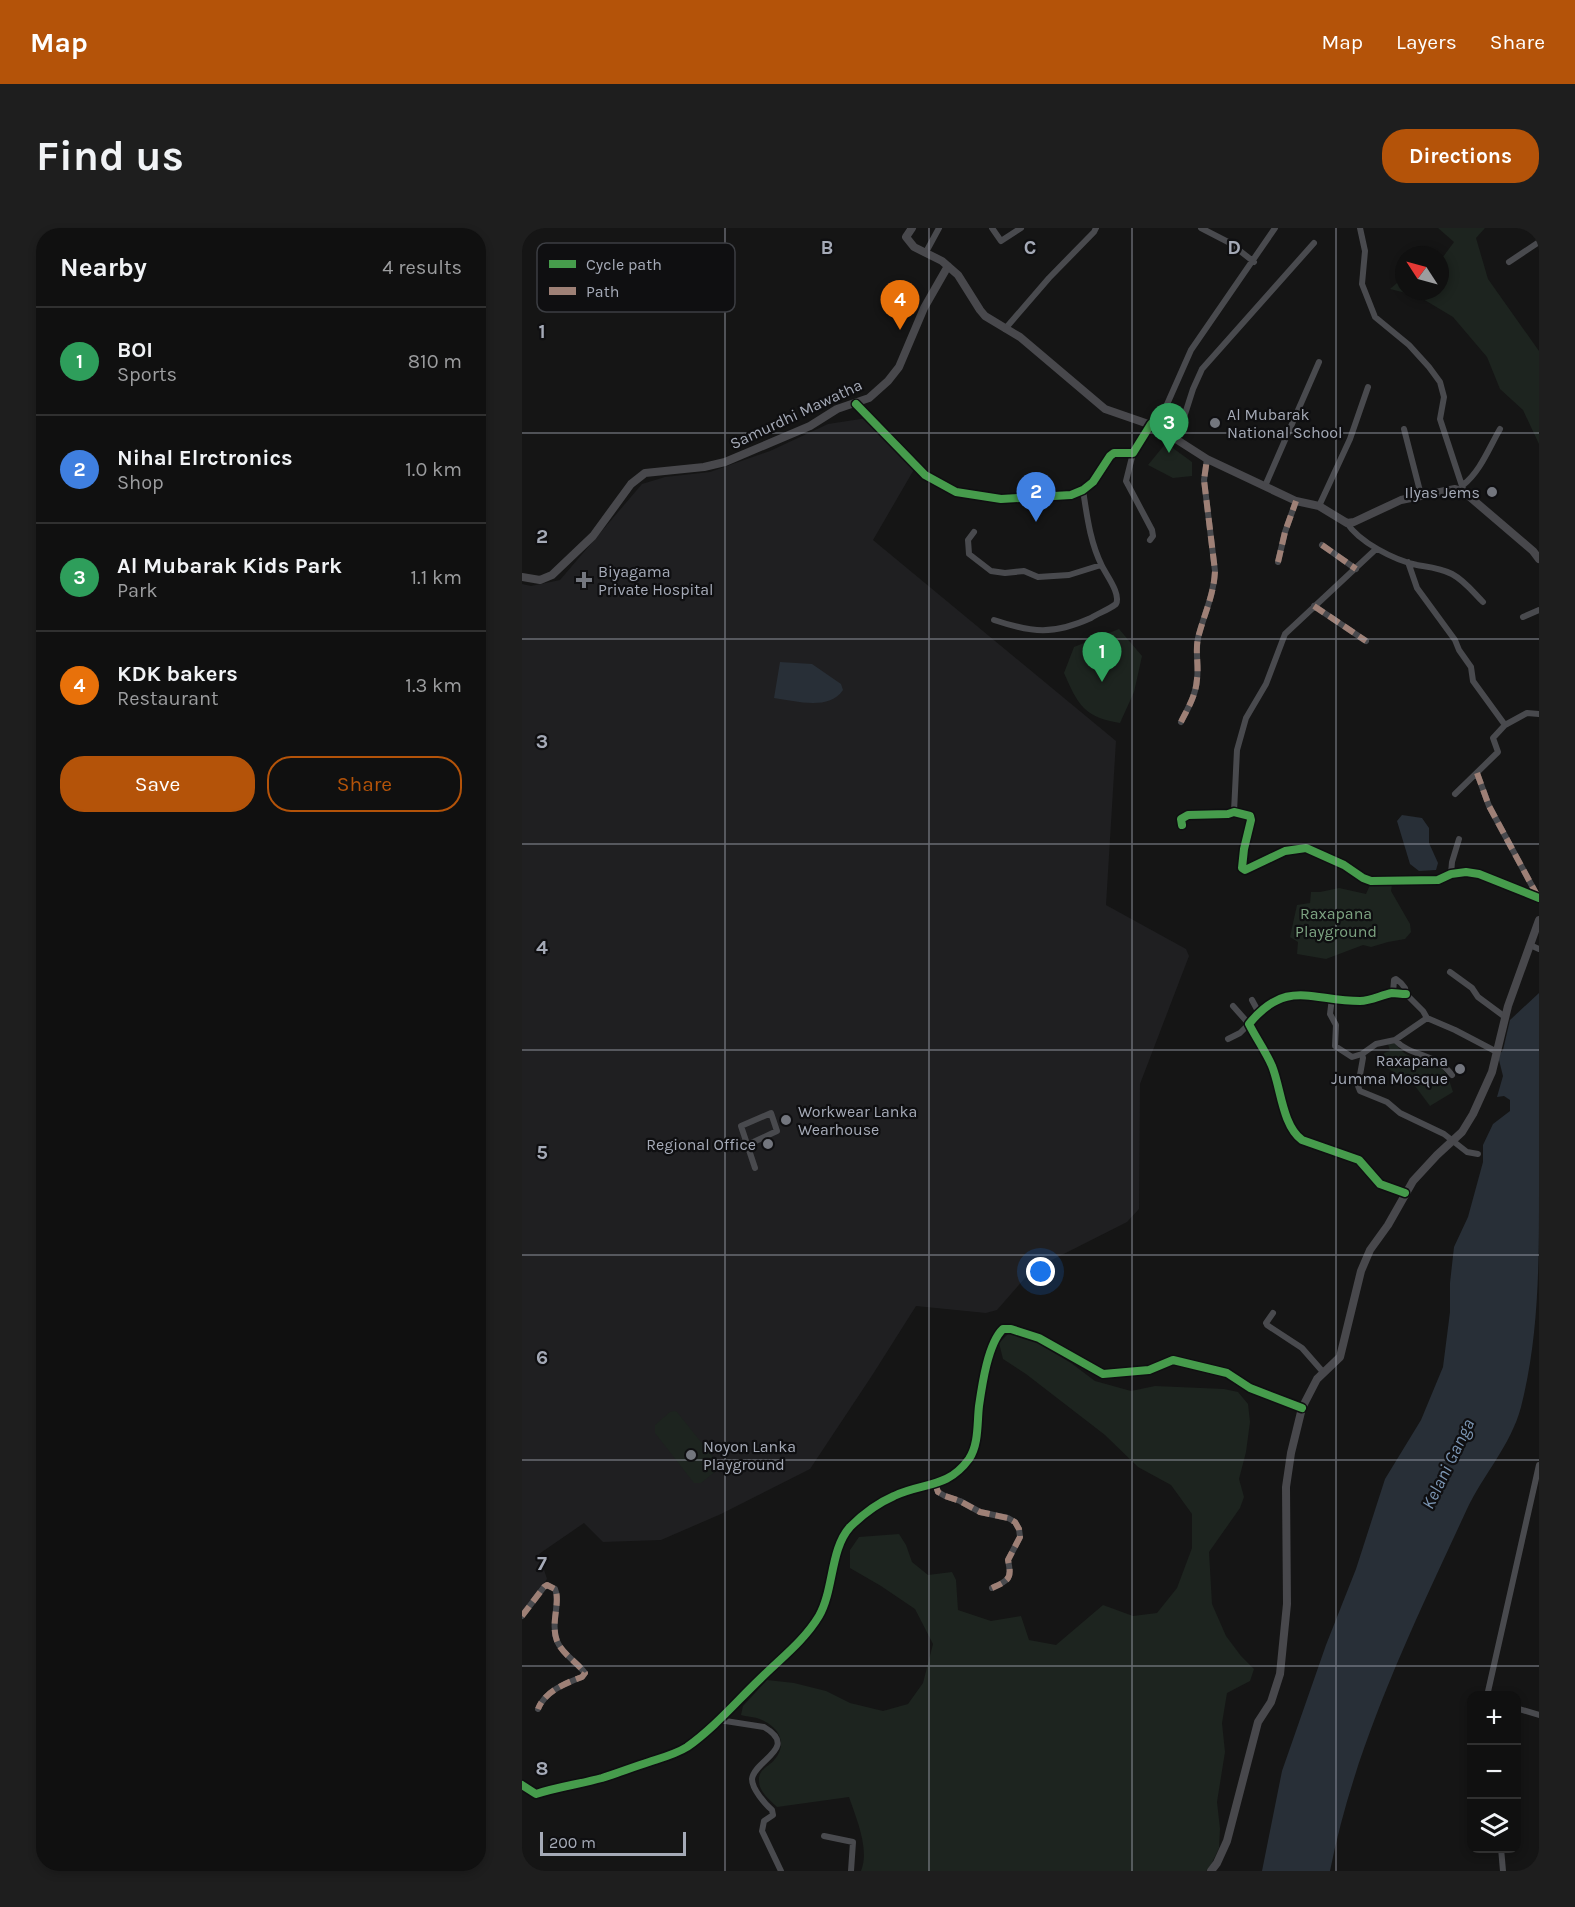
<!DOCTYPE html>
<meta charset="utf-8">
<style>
:root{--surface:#101010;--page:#1e1e1e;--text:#f1f3f6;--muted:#9c9d9f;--line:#303030;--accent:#b45309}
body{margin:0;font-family:Karla,sans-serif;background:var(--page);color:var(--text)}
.controls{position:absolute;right:18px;bottom:18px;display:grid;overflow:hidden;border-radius:12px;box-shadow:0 3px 9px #0003}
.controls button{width:54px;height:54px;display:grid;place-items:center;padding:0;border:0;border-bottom:2px solid var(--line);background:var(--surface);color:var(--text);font:30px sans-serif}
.compass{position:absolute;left:873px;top:18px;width:54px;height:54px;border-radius:50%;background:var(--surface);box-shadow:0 3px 9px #0003;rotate:306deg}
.scale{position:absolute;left:18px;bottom:15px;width:146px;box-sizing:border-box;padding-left:6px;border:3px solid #a5aab7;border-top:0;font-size:16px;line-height:21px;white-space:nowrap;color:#a5aab7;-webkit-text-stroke:4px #0f0f11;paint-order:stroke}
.you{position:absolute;left:519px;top:1044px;width:21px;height:21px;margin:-15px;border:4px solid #fff;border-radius:50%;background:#1a73e8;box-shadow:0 0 0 9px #1a73e833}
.badge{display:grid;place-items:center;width:39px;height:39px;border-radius:50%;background:var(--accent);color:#fff;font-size:20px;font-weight:700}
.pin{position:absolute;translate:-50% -50px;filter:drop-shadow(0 2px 3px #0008)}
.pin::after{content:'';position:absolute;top:32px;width:21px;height:18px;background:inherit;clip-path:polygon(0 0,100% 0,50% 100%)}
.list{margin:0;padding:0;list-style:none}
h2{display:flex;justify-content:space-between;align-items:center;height:78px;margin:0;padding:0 24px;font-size:26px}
h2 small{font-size:20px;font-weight:400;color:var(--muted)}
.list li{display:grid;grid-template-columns:39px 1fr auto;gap:18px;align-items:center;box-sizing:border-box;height:108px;padding:0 24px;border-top:2px solid var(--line)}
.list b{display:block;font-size:22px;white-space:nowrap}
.list p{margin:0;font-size:20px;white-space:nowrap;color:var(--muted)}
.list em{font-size:20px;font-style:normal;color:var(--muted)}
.actions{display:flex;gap:12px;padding:18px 24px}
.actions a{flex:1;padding:14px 0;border:2px solid var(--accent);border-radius:24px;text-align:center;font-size:21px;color:var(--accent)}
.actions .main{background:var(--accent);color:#fff}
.icon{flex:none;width:33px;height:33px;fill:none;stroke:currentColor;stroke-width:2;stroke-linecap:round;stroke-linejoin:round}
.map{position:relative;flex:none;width:1017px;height:1643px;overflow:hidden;border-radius:24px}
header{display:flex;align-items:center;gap:36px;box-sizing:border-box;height:84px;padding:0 30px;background:var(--accent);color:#fff}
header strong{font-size:28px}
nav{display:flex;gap:33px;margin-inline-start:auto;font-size:21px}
.intro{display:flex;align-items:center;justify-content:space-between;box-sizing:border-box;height:144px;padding:0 36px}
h1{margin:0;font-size:42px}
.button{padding:15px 27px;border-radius:24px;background:var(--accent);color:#fff;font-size:21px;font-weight:700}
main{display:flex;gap:36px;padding:0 36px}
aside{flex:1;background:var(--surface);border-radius:24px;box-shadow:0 3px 9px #0003}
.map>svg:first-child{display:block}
.built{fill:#1f1f21}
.green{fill:#1d241f}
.water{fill:#282f37}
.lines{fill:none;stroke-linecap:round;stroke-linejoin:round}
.street{stroke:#494a4e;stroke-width:6}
.secondary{stroke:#48484c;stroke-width:8}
.quiet{stroke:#9e8076;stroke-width:6;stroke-dasharray:12 6;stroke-linecap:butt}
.cycleway-casing{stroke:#0f0f11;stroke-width:11}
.cycleway{stroke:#469c4c;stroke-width:8}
.grid{fill:none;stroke:#a5aab7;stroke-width:1.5;stroke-opacity:0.55}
.poi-dot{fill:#73767e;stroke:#0f0f11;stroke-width:2}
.labels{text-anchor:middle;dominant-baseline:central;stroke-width:4.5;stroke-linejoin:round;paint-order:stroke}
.street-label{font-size:16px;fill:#a5aab7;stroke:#0f0f11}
.poi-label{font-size:16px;fill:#a5aab7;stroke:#0f0f11;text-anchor:start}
.park-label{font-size:16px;fill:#7ca281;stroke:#0f0f11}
.water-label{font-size:18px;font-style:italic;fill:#7b95b3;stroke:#0f0f11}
.key{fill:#0f0f11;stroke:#3c3e43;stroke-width:1.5}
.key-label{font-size:16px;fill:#a5aab7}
.grid-label{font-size:20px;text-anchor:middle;font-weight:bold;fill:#a5aab7;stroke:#0f0f11;stroke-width:4.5;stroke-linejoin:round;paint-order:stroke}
</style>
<header>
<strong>Map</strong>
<nav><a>Map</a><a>Layers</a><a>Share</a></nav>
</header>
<div class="intro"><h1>Find us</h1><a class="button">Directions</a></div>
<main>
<aside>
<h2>Nearby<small>4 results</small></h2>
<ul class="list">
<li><span class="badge" style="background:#2e9e5b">1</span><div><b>BOI</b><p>Sports</p></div><em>810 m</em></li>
<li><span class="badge" style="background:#3f7fe0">2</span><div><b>Nihal Elrctronics</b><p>Shop</p></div><em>1.0 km</em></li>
<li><span class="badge" style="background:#2e9e5b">3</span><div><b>Al Mubarak Kids Park</b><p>Park</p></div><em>1.1 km</em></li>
<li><span class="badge" style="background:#e8710a">4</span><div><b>KDK bakers</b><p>Restaurant</p></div><em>1.3 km</em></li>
</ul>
<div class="actions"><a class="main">Save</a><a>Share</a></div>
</aside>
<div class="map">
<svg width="1017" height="1643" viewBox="0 0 1017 1643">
<rect width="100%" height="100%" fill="#151515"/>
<path class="built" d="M345 190 394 238 351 312 594 513 584 677 664 721 667 728 618 856 617 981 605 994 510 1042 475 1082 464 1085 394 1078 351 1146 288 1241 199 1286 139 1312 81 1314 62 1295 17 1326 25 1351 0 1386V356L9 358 38 352 120 256 143 249 188 244 248 223 306 196Z"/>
<path class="green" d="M916 0H963L954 10 966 51 1017 123V216L1001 182 978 161 965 129 931 89 896 68 868 61 882 49V63H918V33L932 14Z
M644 215 670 234V248L651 250 626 237Z
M597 401 620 428 612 464 598 495C562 489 556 477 542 445L552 419Z
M860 655 870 657 869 663 888 696 889 704 883 711 866 714 849 719 841 717 804 731 775 726 776 714 768 709 775 677 788 675 789 664H798L817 660 844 666 848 657Z
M873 815C886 835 904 828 918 839 926 845 928 855 931 864L908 878 890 854 863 839 862 825 868 823 866 816Z
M487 1105 507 1110 549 1135 573 1153 609 1163 633 1158 702 1161 716 1164 726 1176 728 1194 724 1224 717 1251 722 1269 718 1280 687 1324 690 1376 704 1408 719 1428 732 1441 728 1453 705 1465 700 1495 703 1524 695 1574 698 1601 697 1620 689 1637 684 1643H339C348 1621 334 1590 327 1569L255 1579C248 1572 237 1564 237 1553 236 1541 247 1539 253 1531 265 1516 258 1501 242 1493 236 1489 226 1489 219 1487L221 1478 245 1452 272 1455 304 1463 328 1475 361 1483 386 1476 401 1455 411 1416 393 1381 359 1358 328 1340V1322L337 1309 377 1306 384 1317 390 1334 406 1347 430 1344 434 1352 436 1382 469 1393 499 1388 507 1412 534 1417 581 1377 611 1388 635 1385 655 1360 670 1320V1286L649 1257 616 1239 583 1207 504 1146 481 1131 477 1115Z
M152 1183 155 1184 199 1239 179 1255H172L133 1205V1197L148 1184Z"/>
<path class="water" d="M258 434 290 436 319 456 321 462C307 483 274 473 252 470Z
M880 587 900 590 907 600V615L916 635 914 642 897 643 888 636 875 593Z
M1017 765C1017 831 1017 897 1017 964 1017 1036 1017 1108 999 1179 989 1217 961 1247 945 1281 891 1398 833 1516 808 1643H740L760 1543 804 1417 834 1341 863 1251 899 1192 921 1139 928 1084V1055L932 1019 946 989 961 934V917L971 896 988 883V872L982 868 975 869 981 848 976 828 981 822 988 792Z"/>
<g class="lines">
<path class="street" d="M470 0 479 13 499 0
M679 0 708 15 732 34
M838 0 843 23 840 56 853 89 887 117 907 139 918 154 922 169 918 191 942 264
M404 24 417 0
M987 34 1017 14
M483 101 527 50 572 4 574 0
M334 176 403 247 434 264 479 271 549 267 561 262 571 254 588 228 592 225H611L629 196
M635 199 669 122 753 0
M882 201 899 267
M655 211 671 161 680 141 792 15
M611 225 604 253 630 302 631 308 628 312
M941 257C958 244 967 220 978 201
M743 258 797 134
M797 278 828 211 846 159
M825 295C837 314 872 332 895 337 907 339 919 340 930 346 943 353 951 364 961 374
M452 304 446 312 447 326 469 343 483 345 502 343 516 349 547 347 579 337
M800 317 834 341
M756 334 763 304 774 273
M886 334 895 360 933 412 937 422 949 439 951 453 983 497 1005 485 1017 486
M792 378 844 413
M1001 389 1017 382
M472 392C511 405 531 407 569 390 577 385 586 382 594 376 599 366 585 348 580 338 568 314 565 288 561 262
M659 494C666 480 674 467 675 451 677 437 673 424 676 410 682 386 692 367 693 343L682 252 685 231
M955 545 967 578 1016 669
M933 566 976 524 971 510 983 497
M712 584 715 522 724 490 744 456 763 406 854 321
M660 597 659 591 666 587 706 586 712 584 728 588 729 592 722 621 720 640 723 642 763 623 784 620 822 637 841 650 849 653 916 652 929 646 944 644 957 646 1017 670
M929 646 930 634 937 611
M1008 717 1017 721
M928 744 950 760 956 769 983 789
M871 765 872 752 874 751 879 755 883 760 884 766 901 783 905 790 933 802 975 824
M810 770 808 786 814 797 813 818 830 829 840 826 854 816 873 812 905 790
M730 772 737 785
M706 811 718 805 727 796 711 778
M873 812C890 830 913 824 930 847
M840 826 841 830 836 858 838 863 865 874 878 885 922 906 945 924 956 926
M225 917 255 903 249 885 219 898 233 940
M883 965 858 956 837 932 780 912C760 897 759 860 750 838 744 824 734 810 727 796 764 750 790 773 838 773 849 773 859 767 870 765 874 765 879 766 884 766
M751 1085 744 1095 745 1097 780 1120 801 1144
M413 1255 416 1264 423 1268 438 1273 458 1284 486 1290 493 1294 497 1301 498 1309 486 1332C490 1350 488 1352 470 1360
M0 1388 22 1359 25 1357 33 1361C39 1374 28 1395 35 1413 40 1426 55 1434 63 1445L60 1449C44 1455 23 1463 16 1481
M965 1468 1017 1237
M994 1480 1017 1487
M197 1492 242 1499C278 1520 232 1532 230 1551 230 1561 243 1576 250 1582L251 1587 242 1593 240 1603 259 1643
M0 1557 14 1566C35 1559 58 1556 80 1550 96 1545 111 1539 127 1534 139 1530 154 1526 165 1519 192 1500 214 1474 238 1451 258 1431 282 1413 297 1388 312 1362 308 1321 328 1299 340 1287 356 1275 372 1268 402 1254 425 1261 447 1231 457 1216 455 1195 457 1178 460 1157 466 1115 481 1101H489L517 1110 581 1146 627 1142 651 1132 705 1145 728 1160 780 1180
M302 1608 331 1614 329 1643
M979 1620 981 1643"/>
<path class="secondary" d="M390 0 384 9 392 19 420 33 436 47 458 82 463 88 498 109 583 181 635 199 685 231 774 273 797 278 825 295 832 294 879 272 933 261 942 264 1011 323 1017 331
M0 349 18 352 30 347 71 308 109 256 123 245 182 239 203 234 288 198 315 181 347 170 366 153 377 139 402 80 426 38
M689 1643 695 1635 705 1613 736 1494 749 1474 758 1446 765 1376 764 1259 769 1225 780 1180 795 1151 818 1129 839 1043 848 1022 866 997 891 953 915 927 940 904 951 886 970 844 986 778 1017 692"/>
<path class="quiet" d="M800 317 834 341
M756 334 763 304 774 273
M792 378 844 413
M659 494C666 480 674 467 675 451 677 437 673 424 676 410 682 386 692 367 693 343L682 252 685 231
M955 545 967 578 1016 669
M413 1255 416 1264 423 1268 438 1273 458 1284 486 1290 493 1294 497 1301 498 1309 486 1332C490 1350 488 1352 470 1360
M0 1388 22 1359 25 1357 33 1361C39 1374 28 1395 35 1413 40 1426 55 1434 63 1445L60 1449C44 1455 23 1463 16 1481"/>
<defs>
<path id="cycleway" d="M334 176 403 247 434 264 479 271 549 267 561 262 571 254 588 228 592 225H611L629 196
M660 597 659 591 666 587 706 586 712 584 728 588 729 592 722 621 720 640 723 642 763 623 784 620 822 637 841 650 849 653 916 652 929 646 944 644 957 646 1017 670
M883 965 858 956 837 932 780 912C760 897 759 860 750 838 744 824 734 810 727 796 764 750 790 773 838 773 849 773 859 767 870 765 874 765 879 766 884 766
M0 1557 14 1566C35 1559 58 1556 80 1550 96 1545 111 1539 127 1534 139 1530 154 1526 165 1519 192 1500 214 1474 238 1451 258 1431 282 1413 297 1388 312 1362 308 1321 328 1299 340 1287 356 1275 372 1268 402 1254 425 1261 447 1231 457 1216 455 1195 457 1178 460 1157 466 1115 481 1101H489L517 1110 581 1146 627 1142 651 1132 705 1145 728 1160 780 1180"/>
</defs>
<use href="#cycleway" class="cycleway-casing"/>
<use href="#cycleway" class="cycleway"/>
</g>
<path class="grid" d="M203 0V1643M407 0V1643M610 0V1643M814 0V1643M0 205H1017M0 411H1017M0 616H1017M0 822H1017M0 1027H1017M0 1232H1017M0 1438H1017"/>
<g class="poi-dot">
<circle cx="693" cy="195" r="6"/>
<circle cx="970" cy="264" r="6"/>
<path d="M59 343h6v6h6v6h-6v6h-6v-6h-6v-6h6z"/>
<circle cx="938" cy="841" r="6"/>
<circle cx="264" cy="892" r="6"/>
<circle cx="246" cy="916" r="6"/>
<circle cx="169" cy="1227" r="6"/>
</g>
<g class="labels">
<g class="street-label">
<text transform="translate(274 186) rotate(-25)">Samurdhi Mawatha</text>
</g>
<g class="poi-label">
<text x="705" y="186">Al Mubarak<tspan x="705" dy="18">National School</tspan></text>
<text x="958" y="264" text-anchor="end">Ilyas Jems</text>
<text x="76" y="343">Biyagama<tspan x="76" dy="18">Private Hospital</tspan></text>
<text x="926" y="832" text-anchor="end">Raxapana<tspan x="926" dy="18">Jumma Mosque</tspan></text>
<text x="276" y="883">Workwear Lanka<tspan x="276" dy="18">Wearhouse</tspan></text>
<text x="234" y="916" text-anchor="end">Regional Office</text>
<text x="181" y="1218">Noyon Lanka<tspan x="181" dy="18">Playground</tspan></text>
</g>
<g class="park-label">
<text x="814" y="685">Raxapana<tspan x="814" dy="18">Playground</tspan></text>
</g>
<g class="water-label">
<text transform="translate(926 1236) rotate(-64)">Kelani Ganga</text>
</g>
</g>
<rect x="15" y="15" width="198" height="69" rx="9" class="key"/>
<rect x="27" y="32" width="27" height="8" fill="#469c4c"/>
<rect x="27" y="59" width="27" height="8" fill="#9e8076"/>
<g class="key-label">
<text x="64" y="42">Cycle path</text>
<text x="64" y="69">Path</text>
</g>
<g class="grid-label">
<text x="305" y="26">B</text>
<text x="508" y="26">C</text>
<text x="712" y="26">D</text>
<text x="20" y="110">1</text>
<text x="20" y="315">2</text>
<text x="20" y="520">3</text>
<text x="20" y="726">4</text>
<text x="20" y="931">5</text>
<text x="20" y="1136">6</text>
<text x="20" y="1342">7</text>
<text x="20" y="1547">8</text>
</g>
</svg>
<div class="controls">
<button>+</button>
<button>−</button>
<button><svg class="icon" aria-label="layers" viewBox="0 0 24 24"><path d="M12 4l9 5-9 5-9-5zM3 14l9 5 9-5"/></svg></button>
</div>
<svg class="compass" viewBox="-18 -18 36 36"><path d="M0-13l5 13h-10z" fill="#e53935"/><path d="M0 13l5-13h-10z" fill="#9c9d9f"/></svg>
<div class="scale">200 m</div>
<div class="you"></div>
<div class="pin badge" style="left:580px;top:454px;background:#2e9e5b">1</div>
<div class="pin badge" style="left:514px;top:294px;background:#3f7fe0">2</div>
<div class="pin badge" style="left:647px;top:225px;background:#2e9e5b">3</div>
<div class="pin badge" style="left:378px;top:102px;background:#e8710a">4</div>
</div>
</main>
